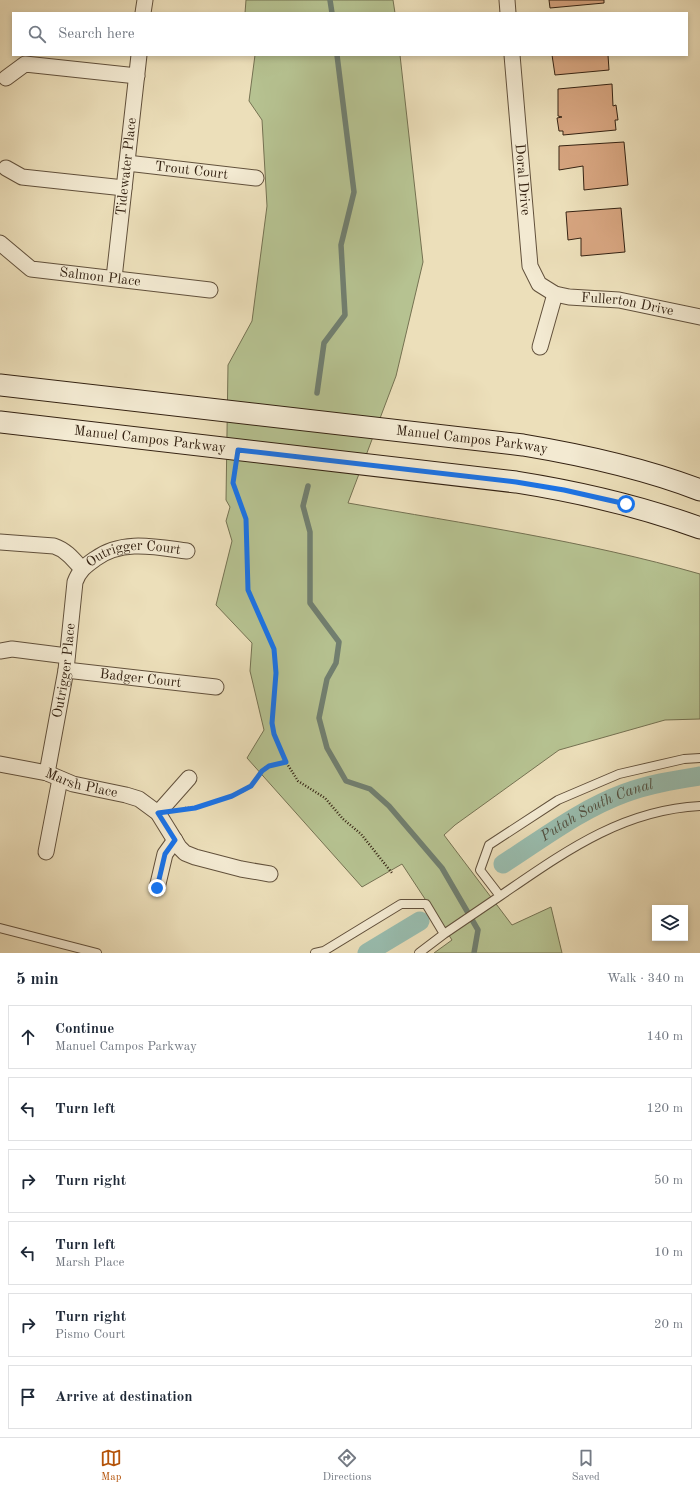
<!DOCTYPE html>
<meta charset="utf-8">
<style>
:root{--surface:#fff;--page:#f6f6f7;--text:#1f2937;--muted:#747a83;--line:#e0e1e3;--accent:#b45309}
body{margin:0;font-family:"Old Standard TT",serif;background:var(--page);color:var(--text)}
.controls{position:absolute;right:12px;bottom:12px;display:grid;overflow:hidden;border-radius:0px;box-shadow:0 2px 6px #0003}
.controls button{width:36px;height:36px;display:grid;place-items:center;padding:0;border:0;border-bottom:1px solid var(--line);background:var(--surface);color:var(--text);font:20px sans-serif}
.stop{position:absolute;width:12px;height:12px;margin:-9px;border:3px solid #1a73e8;border-radius:50%;background:#fff}
.stop.end{background:#1a73e8;border-color:#fff;box-shadow:0 1px 4px #0008}
.list{margin:0;padding:0;list-style:none}
h2{display:flex;justify-content:space-between;align-items:center;height:52px;margin:0;padding:0 16px;font-size:17px}
h2 small{font-size:13px;font-weight:400;color:var(--muted)}
.list li{display:grid;grid-template-columns:26px 1fr auto;gap:12px;align-items:center;box-sizing:border-box;height:64px;margin:0 8px 8px;padding:0 8px;border:1px solid var(--line);border-radius:0px}
.list b{display:block;font-size:15px;white-space:nowrap}
.list p{margin:0;font-size:13px;white-space:nowrap;color:var(--muted)}
.list em{font-size:13px;font-style:normal;color:var(--muted)}
.icon{flex:none;width:22px;height:22px;fill:none;stroke:currentColor;stroke-width:2;stroke-linecap:round;stroke-linejoin:round}
.map{position:relative;flex:none;width:700px;height:953px;overflow:hidden}
.search{position:absolute;background:var(--surface);box-shadow:0 2px 6px #0003;left:12px;right:12px;top:12px;height:44px;display:flex;align-items:center;gap:10px;box-sizing:border-box;padding:0 14px;border-radius:0px;color:var(--muted);font-size:15px}
.sheet{height:484px;background:var(--surface)}
nav{display:flex;justify-content:space-around;align-items:center;box-sizing:border-box;height:56px;border-top:1px solid var(--line);background:var(--surface);font-size:11px;color:var(--muted)}
nav a{display:grid;justify-items:center;gap:2px}
nav .on{color:var(--accent)}
.map>svg:first-child{display:block}
.green{fill:#b6c291;stroke:#757252}
.lines{fill:none;stroke-linecap:round;stroke-linejoin:round}
.stream{stroke:#717f70;stroke-width:5.5}
.canal{stroke:#99bdaf;stroke-width:19}
.building{fill:#d7a580;stroke:#342212}
.lane-casing{stroke:#62513c;stroke-width:10}
.street-casing{stroke:#62513c;stroke-width:17}
.secondary-casing{stroke:#342212;stroke-width:23}
.path{stroke:#342212;stroke-width:2.5;stroke-dasharray:1 2;stroke-linecap:butt}
.lane{stroke:#f3ead2;stroke-width:8}
.street{stroke:#f3ead2;stroke-width:15}
.secondary{stroke:#f3ead2;stroke-width:21}
.route{stroke:#1a73e8;stroke-width:5}
.labels{text-anchor:middle;dominant-baseline:central;stroke-width:3;stroke-linejoin:round;paint-order:stroke}
.street-label{font-size:14px;fill:#342212;stroke:#f3ead2}
.water-label{font-size:15px;font-style:italic;fill:#525041;stroke:#f3ead2}
</style>
<div class="map">
<svg width="700" height="953" viewBox="0 0 700 953">
<rect width="100%" height="100%" fill="#ecdfba"/>
<filter id="stains"><feTurbulence type="fractalNoise" baseFrequency=".005" numOctaves="4"/><feColorMatrix values="0 0 0 0 .2 0 0 0 0 .09 0 0 0 0 .02 0 0 0 .5 -.17"/></filter>
<radialGradient id="worn" r=".72"><stop offset=".6" stop-color="#630" stop-opacity="0"/><stop offset="1" stop-color="#630" stop-opacity=".3"/></radialGradient>
<path class="green" d="M246 0H393L395 13H245Z
M255 55H400L423 262 396 376 348 503C466 524 585 541 700 574V719L665 720 559 750 455 825 444 835 512 925 551 907 562 953H434L452 940 402 864 362 887 247 758 264 730 250 671 252 643 216 605 232 541 226 521 230 507 226 500 228 365 252 321 267 206 262 120 249 101Z"/>
<g class="lines">
<path class="stream" d="M330 0 332 13
M317 393 324 343 345 315 341 245 354 192 337 55
M308 486 303 506 310 532V603L339 642 336 663 327 679 319 718 327 748 346 781 370 789 389 806 442 868 478 930 474 953"/>
<g class="canal">
<path id="s1" d="M503 864C542 839 581 809 625 793 649 784 675 780 700 776"/>
<path d="M367 953 420 921"/>
</g>
</g>
<path class="building" d="M549 0H604V3L550 8Z
M552 55H608L609 70 555 75Z
M612 84 613 106 616 105 618 120H615L616 130 563 135V131H559L557 118 562 117 558 116V89Z
M624 142 628 185 584 190 583 166 559 170V146Z
M621 208 625 252 581 256V238L568 240 566 212Z"/>
<g class="lines">
<defs>
<path id="lane" d="M500 896C563 853 621 810 700 806
M0 928 97 953
M315 953 324 951 401 904H426L444 934 500 896 480 870 489 845 558 800 619 774 684 759 700 758
M419 953 444 934"/>
<g id="street">
<path d="M507 0 508 13"/>
<path d="M143 13 145 0"/>
<path id="s2" d="M512 55 530 266 539 284 555 294 569 297 619 300 700 317"/>
<path d="M6 78 25 64 137 76"/>
<path id="s3" d="M127 163 256 178"/>
<path d="M6 168 22 177 124 188"/>
<path id="s4" d="M0 243 31 269 210 290"/>
<path id="s5" d="M114 278 139 55"/>
<path d="M540 347 555 294"/>
<path d="M0 542 54 546C66 550 73 559 82 569"/>
<path d="M0 651 12 649 67 656"/>
<path id="s6" d="M66 670 216 687"/>
<path id="s7" d="M0 764 47 773 73 784 126 795 139 799 158 813 179 847 185 853 195 857 241 869 270 874"/>
<path id="s8" d="M47 773 66 670 75 582C79 571 85 566 95 559 122 539 156 547 187 551"/>
<path d="M158 813 189 778"/>
<path d="M46 852 60 779"/>
<path d="M157 888 165 854 175 840"/>
</g>
<g id="secondary">
<path id="s9" d="M0 385 523 445C583 455 643 468 700 490"/>
<path id="s10" d="M0 422 516 482C579 492 640 506 700 528"/>
</g>
</defs>
<use href="#lane" class="lane-casing"/>
<use href="#street" class="street-casing"/>
<use href="#secondary" class="secondary-casing"/>
<path class="path" d="M236 468 233 483 246 519 248 590 274 649 276 673 272 723 274 734 286 762 298 781 325 798 343 819 361 834 392 873
M185 808C200 808 237 796 250 787 255 783 257 777 261 772 267 764 278 764 286 762"/>
<use href="#lane" class="lane"/>
<use href="#street" class="street"/>
<use href="#secondary" class="secondary"/>
</g>
<g class="lines">
<path class="route" d="M157 888 165 854 175 840 158 813 195 808 232 796 251 786 262 771 269 766 286 762 274 734 272 723 276 673 274 649 248 590 246 519 233 483 238 450 516 482 564 490 626 504"/>
</g>
<g class="labels">
<g class="street-label">
<text stroke="none"><textPath href="#s5" startOffset="112">Tidewater Place</textPath></text>
<text stroke="none"><textPath href="#s3" startOffset="65">Trout Court</textPath></text>
<text stroke="none"><textPath href="#s2" startOffset="125">Doral Drive</textPath></text>
<text stroke="none"><textPath href="#s4" startOffset="110">Salmon Place</textPath></text>
<text stroke="none"><textPath href="#s2" startOffset="324">Fullerton Drive</textPath></text>
<text stroke="none"><textPath href="#s10" startOffset="151">Manuel Campos Parkway</textPath></text>
<text stroke="none"><textPath href="#s9" startOffset="475">Manuel Campos Parkway</textPath></text>
<text stroke="none"><textPath href="#s8" startOffset="264">Outrigger Court</textPath></text>
<text stroke="none"><textPath href="#s8" startOffset="104">Outrigger Place</textPath></text>
<text stroke="none"><textPath href="#s6" startOffset="75">Badger Court</textPath></text>
<text stroke="none"><textPath href="#s7" startOffset="84">Marsh Place</textPath></text>
</g>
<g class="water-label">
<text stroke="none"><textPath href="#s1" startOffset="109">Putah South Canal</textPath></text>
</g>
</g>
<rect width="100%" height="100%" filter="url(#stains)"/>
<rect width="100%" height="100%" fill="url(#worn)"/>
</svg>
<div class="controls">
<button><svg class="icon" aria-label="layers" viewBox="0 0 24 24"><path d="M12 4l9 5-9 5-9-5zM3 14l9 5 9-5"/></svg></button>
</div>
<div class="stop" style="left:626px;top:504px"></div>
<div class="stop end" style="left:157px;top:888px"></div>
<div class="search"><svg class="icon" aria-label="search" viewBox="0 0 24 24"><circle cx="10" cy="10" r="6"/><path d="M15 15l6 6"/></svg>Search here</div>
</div>
<section class="sheet">
<h2>5 min<small>Walk · 340 m</small></h2>
<ul class="list">
<li><svg class="icon" aria-label="ahead" viewBox="0 0 24 24"><path d="M12 20V5M6 11l6-6 6 6"/></svg><div><b>Continue</b><p>Manuel Campos Parkway</p></div><em>140 m</em></li>
<li><svg class="icon" aria-label="left" viewBox="0 0 24 24"><path d="M17 20v-9H6M10 6l-5 5 5 5"/></svg><div><b>Turn left</b></div><em>120 m</em></li>
<li><svg class="icon" aria-label="right" viewBox="0 0 24 24"><path d="M7 20v-9h11M14 6l5 5-5 5"/></svg><div><b>Turn right</b></div><em>50 m</em></li>
<li><svg class="icon" aria-label="left" viewBox="0 0 24 24"><path d="M17 20v-9H6M10 6l-5 5 5 5"/></svg><div><b>Turn left</b><p>Marsh Place</p></div><em>10 m</em></li>
<li><svg class="icon" aria-label="right" viewBox="0 0 24 24"><path d="M7 20v-9h11M14 6l5 5-5 5"/></svg><div><b>Turn right</b><p>Pismo Court</p></div><em>20 m</em></li>
<li><svg class="icon" aria-label="arrive" viewBox="0 0 24 24"><path d="M6 21V4h12l-3 4 3 4H6"/></svg><div><b>Arrive at destination</b></div></li>
</ul>
</section>
<nav>
<a class="on"><svg class="icon" aria-label="map" viewBox="0 0 24 24"><path d="M3 6l6-2 6 2 6-2v14l-6 2-6-2-6 2zM9 4v14M15 6v14"/></svg>Map</a>
<a><svg class="icon" aria-label="directions" viewBox="0 0 24 24"><path d="M12 3l9 9-9 9-9-9zM9 14v-3h6M13 9l2 2-2 2"/></svg>Directions</a>
<a><svg class="icon" aria-label="saved" viewBox="0 0 24 24"><path d="M7 4h10v16l-5-4-5 4z"/></svg>Saved</a>
</nav>
